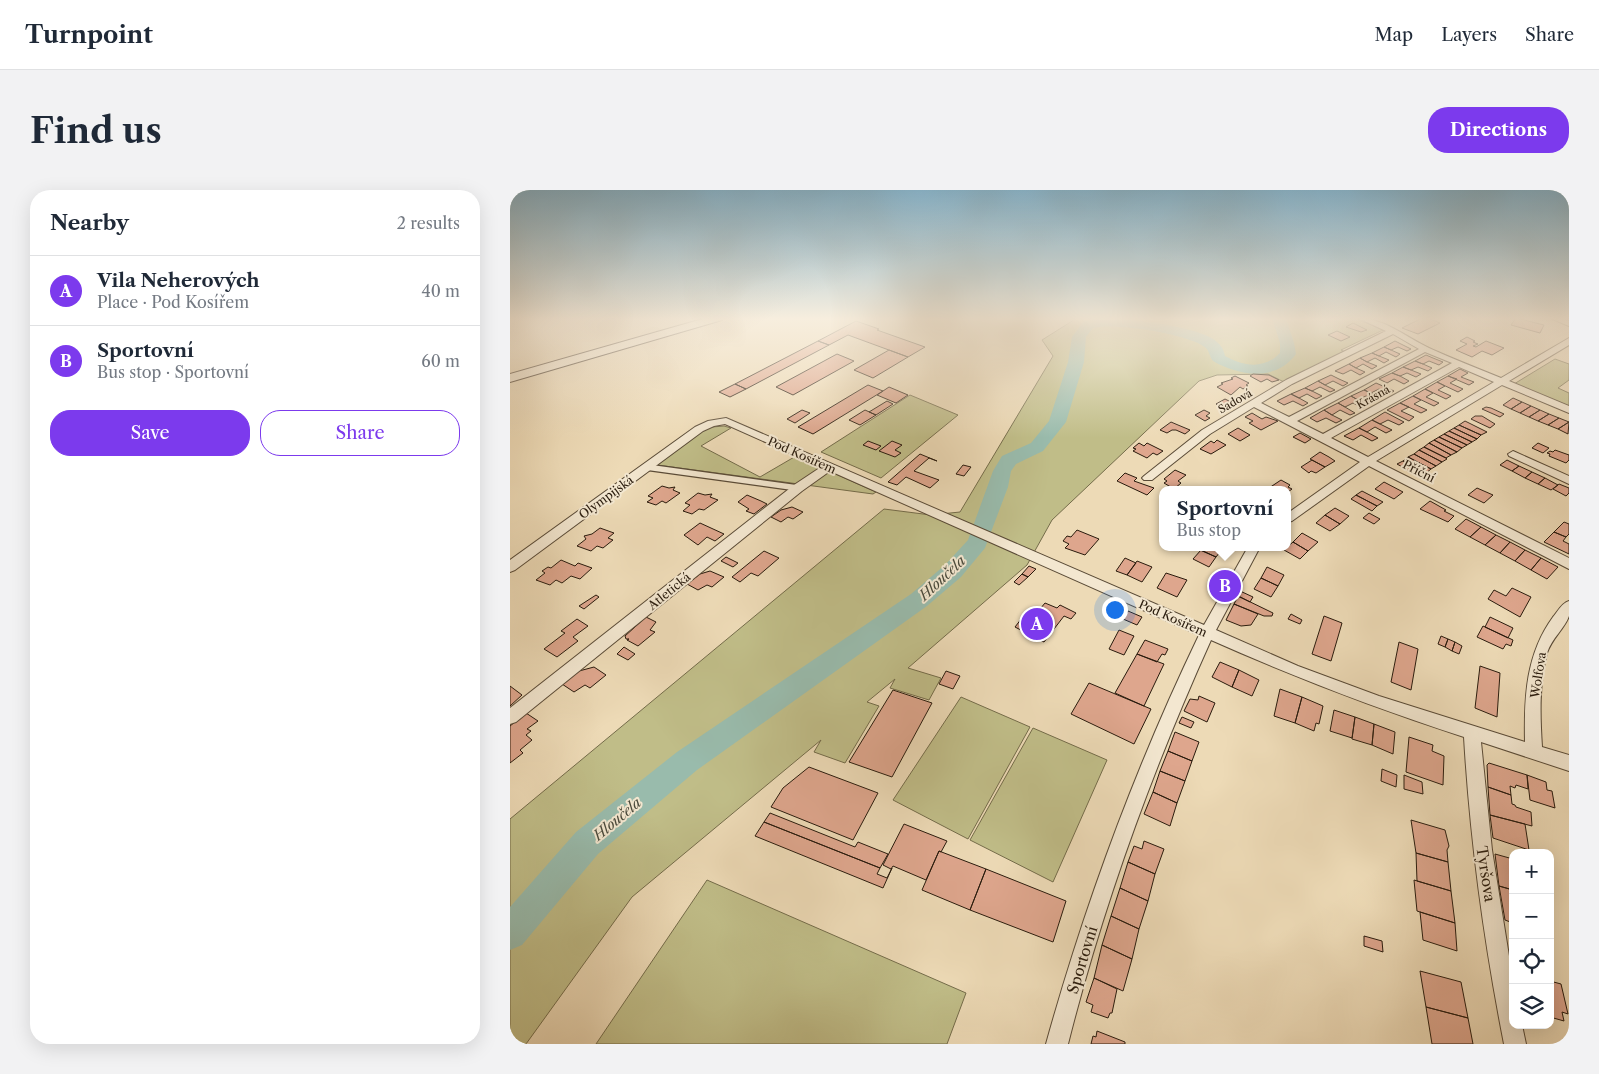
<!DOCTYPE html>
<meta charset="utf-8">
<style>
:root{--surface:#fff;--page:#f2f2f3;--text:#1f2937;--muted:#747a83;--line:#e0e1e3;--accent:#7c3aed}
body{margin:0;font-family:"Libre Caslon Text",serif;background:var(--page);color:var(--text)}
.controls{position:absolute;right:15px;bottom:15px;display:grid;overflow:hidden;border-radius:10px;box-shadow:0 5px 20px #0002}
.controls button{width:45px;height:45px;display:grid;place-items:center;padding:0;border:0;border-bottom:1px solid var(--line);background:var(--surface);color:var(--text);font:25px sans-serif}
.you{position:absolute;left:604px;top:419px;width:18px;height:18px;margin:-12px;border:4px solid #fff;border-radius:50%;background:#1a73e8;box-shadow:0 0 0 8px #1a73e833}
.badge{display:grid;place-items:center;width:32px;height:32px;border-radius:50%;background:var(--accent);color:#fff;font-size:16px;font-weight:700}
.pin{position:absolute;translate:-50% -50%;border:2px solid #fff;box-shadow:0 1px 5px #0006}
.popup{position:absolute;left:649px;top:296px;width:132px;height:65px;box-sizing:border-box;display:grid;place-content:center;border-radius:10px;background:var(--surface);filter:drop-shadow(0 1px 4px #0005);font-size:16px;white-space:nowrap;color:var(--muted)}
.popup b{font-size:19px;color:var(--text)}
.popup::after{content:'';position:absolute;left:50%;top:100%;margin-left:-10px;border:10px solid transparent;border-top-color:var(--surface)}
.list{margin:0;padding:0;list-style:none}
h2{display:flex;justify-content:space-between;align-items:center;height:65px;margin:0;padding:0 20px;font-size:21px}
h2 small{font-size:16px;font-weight:400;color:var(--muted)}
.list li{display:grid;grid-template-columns:32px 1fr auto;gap:15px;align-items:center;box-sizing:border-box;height:70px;padding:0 20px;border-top:1px solid var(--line)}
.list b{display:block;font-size:19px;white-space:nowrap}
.list p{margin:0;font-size:16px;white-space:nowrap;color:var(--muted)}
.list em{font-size:16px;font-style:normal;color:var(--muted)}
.actions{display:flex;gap:10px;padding:15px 20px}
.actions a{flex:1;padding:11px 0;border:1px solid var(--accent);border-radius:20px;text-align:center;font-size:18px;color:var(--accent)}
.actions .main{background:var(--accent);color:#fff}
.icon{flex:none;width:28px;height:28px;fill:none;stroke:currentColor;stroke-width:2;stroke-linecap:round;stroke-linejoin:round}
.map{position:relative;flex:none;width:1059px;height:854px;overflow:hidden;border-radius:20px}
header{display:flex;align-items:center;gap:30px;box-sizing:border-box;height:70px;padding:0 25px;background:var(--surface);border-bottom:1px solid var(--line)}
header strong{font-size:24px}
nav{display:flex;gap:28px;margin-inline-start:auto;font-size:18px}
.intro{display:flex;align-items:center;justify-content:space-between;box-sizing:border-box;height:120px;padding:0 30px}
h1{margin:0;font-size:35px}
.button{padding:12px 22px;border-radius:20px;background:var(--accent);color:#fff;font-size:18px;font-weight:700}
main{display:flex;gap:30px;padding:0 30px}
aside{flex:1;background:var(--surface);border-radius:20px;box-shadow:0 5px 20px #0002}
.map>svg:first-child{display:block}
.green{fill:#c0bd88;stroke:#746c4a}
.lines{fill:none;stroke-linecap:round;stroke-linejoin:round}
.river{fill:#99bbac;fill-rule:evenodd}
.building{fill:#dea68d;stroke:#291b0d}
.lane-casing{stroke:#5a4b37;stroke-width:8}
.street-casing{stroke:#5a4b37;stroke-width:2}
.secondary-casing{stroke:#291b0d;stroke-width:2}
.lane{stroke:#f3e7d0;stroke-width:5.5}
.street{fill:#f3e7d0;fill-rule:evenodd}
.secondary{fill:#f3e7d0;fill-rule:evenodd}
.labels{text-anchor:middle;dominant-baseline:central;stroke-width:4;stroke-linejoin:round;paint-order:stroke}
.far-street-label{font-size:11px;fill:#291b0d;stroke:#f3e7d0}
.street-label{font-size:12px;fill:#291b0d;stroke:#f3e7d0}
.water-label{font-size:14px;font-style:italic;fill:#4b4b3d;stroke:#f3e7d0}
.near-street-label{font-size:15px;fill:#291b0d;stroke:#f3e7d0}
</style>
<header>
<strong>Turnpoint</strong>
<nav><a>Map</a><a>Layers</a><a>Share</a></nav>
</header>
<div class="intro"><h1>Find us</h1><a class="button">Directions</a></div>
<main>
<aside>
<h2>Nearby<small>2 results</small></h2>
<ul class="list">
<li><span class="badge">A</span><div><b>Vila Neherových</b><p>Place · Pod Kosířem</p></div><em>40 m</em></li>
<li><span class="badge">B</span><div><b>Sportovní</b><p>Bus stop · Sportovní</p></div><em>60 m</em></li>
</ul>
<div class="actions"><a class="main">Save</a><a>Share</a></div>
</aside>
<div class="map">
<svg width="1059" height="854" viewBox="0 0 1059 854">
<rect width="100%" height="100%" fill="#eddab6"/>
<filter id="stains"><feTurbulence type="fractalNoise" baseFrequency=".004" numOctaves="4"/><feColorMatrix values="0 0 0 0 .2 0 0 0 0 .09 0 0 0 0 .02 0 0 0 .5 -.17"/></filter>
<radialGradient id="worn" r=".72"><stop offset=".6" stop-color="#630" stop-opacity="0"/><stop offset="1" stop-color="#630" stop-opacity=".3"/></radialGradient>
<path class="green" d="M567 128H845L873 140 831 160 835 162 774 192 758 184 707 185 689 191 542 330 517 375 398 478 431 488 419 510 380 498 385 489 357 512 369 516 335 573 304 562 311 550 122 707 16 854H0V629L374 319 421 325 450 322 543 166 532 150Z
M1045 169 1059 174V190L1048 198 1059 203V217L1004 194Z
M400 205 448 225 371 288 311 262Z
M214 236 221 238 191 256 250 287 286 266 366 302 363 304 147 275 194 240 202 237Z
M451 507 520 537 458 649 383 610Z
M523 538 597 570 543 692 460 650Z
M197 690 456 803 437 854H86Z"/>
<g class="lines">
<path class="river" d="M586 128C610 128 696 135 710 155 713 158 714 162 715 166 733 176 754 180 770 163V153L762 128H776L784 153 786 164C766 192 729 186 703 171 700 167 699 161 696 158 681 144 602 132 583 138L576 147 574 172 556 232 533 261 506 274 501 281 498 297 475 358 451 387 417 416 187 580 88 664 12 755 0 760V717L66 642 167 562 401 404 435 375 458 350 483 281 492 266 521 253 539 231 558 172 562 147 573 132Z"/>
</g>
<path class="building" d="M912 128H918L930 133 908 144 892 138Z
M1006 128 1034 135 1030 143 1001 135Z
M346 131 369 139 367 140 415 157 398 167 338 145 319 155 308 151Z
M843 133 857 140 851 142 836 137Z
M827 141 840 147 831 151 818 145Z
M957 147 965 151 963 152 968 154 963 156 966 157 976 151 994 158 982 165 972 161 962 167 946 160 957 154 950 151Z
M308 151 319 155 236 199 225 194Z
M885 151 901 159 897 161 888 157 881 160 874 157Z
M874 157 881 160 890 164 886 167 876 162 869 166 862 163Z
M379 160 398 167 363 188 344 180Z
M862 163 869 166 879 170 874 173 865 168 857 172 850 168Z
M327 164 344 171 283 205 266 197Z
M916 165 923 168 933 172 929 175 919 171 913 174 905 171Z
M850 168 857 172 867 176 862 179 853 174 846 178 839 174Z
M905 171 913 174 922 178 918 181 908 177 901 180 893 177Z
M839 174 846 178 855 182 850 185 841 180 833 184 825 181Z
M893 177 901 180 911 184 906 187 897 183 890 186 882 183Z
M950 179 958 183 951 187 964 192 959 195 938 186Z
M882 183 890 186 899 191 894 194 884 189 877 193 869 189Z
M743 184 759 185 769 190 762 192 757 189 751 192 740 186Z
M821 185 829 189 838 193 833 196 823 191 815 195 808 191Z
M725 186 739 193 736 195 738 196 733 199 730 197 721 205 707 197 713 194 711 193 723 189 721 188Z
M938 186 947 189 940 193 953 199 948 202 927 192Z
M808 191 815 195 825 200 820 202 810 197 802 201 795 198Z
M927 192 935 196 928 200 941 206 936 209 915 199Z
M866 193 884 201 879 204 869 199 861 203 854 200Z
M225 194 236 199 220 207 209 202Z
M358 195 373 201 303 244 288 237Z
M379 197 398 205 386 213 367 205Z
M795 198 802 201 812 206 806 209 797 204 789 208 781 204Z
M915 199 923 203 916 207 929 213 924 216 903 206Z
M854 200 861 203 871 208 866 211 856 206 848 210 841 206Z
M781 204 789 208 798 213 793 216 783 211 774 215 767 211Z
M841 206 848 210 859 215 853 218 843 213 835 217 828 213Z
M903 206 911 210 904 214 917 220 911 223 890 213Z
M1003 208 1012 212 1001 219 993 215Z
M715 209 721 212 717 214 722 217 716 220 706 214Z
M377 211 383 214 366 225 359 222Z
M1012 212 1021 216 1010 223 1001 219Z
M828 213 835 217 845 223 840 225 830 220 822 225 814 220Z
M890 213 899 217 891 221 904 227 899 231 877 220Z
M1021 216 1030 220 1019 227 1010 223Z
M976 217 981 218 994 224 990 227 972 219Z
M292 220 300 223 285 233 277 229Z
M355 220 366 225 350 235 339 230Z
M694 220 700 223 696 226 700 228 695 231 685 225Z
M814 220 822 225 832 230 826 233 816 228 807 232 800 228Z
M1030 220 1039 224 1028 231 1019 227Z
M875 222 894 232 889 235 878 230 870 234 862 230Z
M742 223 752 229 756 227 768 231 751 240 739 233 743 231 735 227Z
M1039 224 1049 228 1038 235 1028 231Z
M965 226H972L985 234 980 238 961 229Z
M1049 228 1059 232 1048 239 1038 235Z
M862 230 882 240 876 243 865 237 857 242 849 238Z
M955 231 977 242 971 245 949 235Z
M661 232 668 235 680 240 675 244 666 240H662L657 243 650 240Z
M1059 232 1058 244 1048 239Z
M949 235 971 245 967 249 944 238Z
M728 238 740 245 730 251 718 244Z
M849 238 857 242 868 248 862 251 851 245 843 250 834 246Z
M944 238 967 249 962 252 939 241Z
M939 241 962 252 957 255 934 244Z
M790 243 801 249 795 253 783 247Z
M934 244 957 255 952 258 929 247Z
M929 247 952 258 947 262 924 250Z
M707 250 716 255 701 264 690 259 701 251 704 253Z
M924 250 947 262 941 265 919 253Z
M358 251 371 256 366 260 353 255Z
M382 251 392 255 385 260 391 263 385 267 369 261Z
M629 253 634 256 637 253 653 261 647 265 643 263 637 268 623 261 626 259 623 258Z
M919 253 941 265 936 268 914 257Z
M1028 253 1039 258 1033 263 1022 258Z
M914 257 936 268 937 269 932 272 909 260Z
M909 260 932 272 926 276 904 264Z
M1045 260 1059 265V270L1056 273 1039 266 1040 264 1037 263 1040 261 1043 262Z
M810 262 819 267 825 271 815 277 800 269Z
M410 264 427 271 419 268 404 281 429 290 420 298 396 287 387 295 378 292Z
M904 264 926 276 921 279 898 267Z
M898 267 921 279 916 283 893 271Z
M802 270 815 277 806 283 801 281 799 283 791 277Z
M997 270 1009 276 1002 281 990 275Z
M893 271 916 283 910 287 887 274Z
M453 275 461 277 454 286 446 284Z
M1009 276 1022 282 1015 288 1002 281Z
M665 280 676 285 668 291 671 293 664 299 654 293 657 291 654 289Z
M1022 282 1035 288 1028 294 1015 288Z
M615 283 627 288 624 291 644 298 637 305 607 291Z
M1035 288 1048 295 1041 300 1028 294Z
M771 290 780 295 778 297 782 299 778 302V300H762L759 298Z
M874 292 893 302 884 309 865 299Z
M1049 294 1059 298V303L1056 306 1043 299Z
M152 296 159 298 165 297 163 300 170 303 156 313 152 311 146 315 137 312 143 308 138 306Z
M967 298 983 305 974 313 958 305Z
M852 301 873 312 867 316 846 305Z
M188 303 195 305 202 304 200 307 208 310 194 320 189 319 182 324 173 321 180 315 175 313Z
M237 305 251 311 257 314 244 324 236 321 239 319 228 312Z
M846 305 867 316 862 321 841 309Z
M920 311 936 320 934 321 944 326 938 332 910 319Z
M282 317 293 322 283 329 278 327 271 332 261 327 271 320Z
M825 318 839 326 830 334 815 325Z
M859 323 870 329 864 334 853 328Z
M815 325 830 334 820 341 806 333Z
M956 329 971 337 960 347 945 339Z
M1054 332 1059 334V344L1056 347 1044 342Z
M190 333 214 344 205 351 197 347 188 355 174 345Z
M971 337 986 345 975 355 960 347Z
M90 338 104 343 98 348 103 350 93 358 87 356 81 361 67 356 76 349 74 346 82 344Z
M567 340 589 349 575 365 555 358 559 354 553 351 557 346 561 347Z
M1044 342 1056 347 1053 351 1059 354V364L1034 352Z
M792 343 808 352 798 361 783 352Z
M986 345 1000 352 990 363 975 355Z
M783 352 798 361 790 369 774 360Z
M1000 352 1015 360 1005 371 990 363Z
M692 357H714L706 367 690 360Z
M691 360 706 367 699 377 683 369Z
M1015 360 1031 368 1021 380 1005 371Z
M254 361 269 368 248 386 241 383 230 392 222 387Z
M216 367 228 373 223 377 211 371Z
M615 368 626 373 617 385 606 381Z
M1031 368 1048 377 1037 389 1021 380Z
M51 370 65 376 68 373 82 378 70 389 61 386 52 393 46 390 40 395 26 390 35 383 32 381 38 377 41 378Z
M627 371 642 377 632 392 617 385Z
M519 376 526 379 518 387 512 384Z
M757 377 774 385 768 396 751 388Z
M200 381 214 387 202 397 197 395 188 400 177 394 190 384Z
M656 383 677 390 667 407 647 398Z
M512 384 518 387 509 395 504 392Z
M751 388 768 396 761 407 744 399Z
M1002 398 1021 407 1010 427 978 409 984 400 996 406Z
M730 401 743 407 740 412 728 406Z
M86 405 89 407 74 419 69 416Z
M728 406 763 423 762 426H754L724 414Z
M535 413 547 418 550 415 566 423 561 429 554 426 534 452 505 437 512 428 520 431Z
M724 414 748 424 741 435 731 436 716 430Z
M618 421 632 427 627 435 613 429Z
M781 424 792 430 790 434 778 429Z
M814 426 832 433 821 471 802 464Z
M136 427 146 432 140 440 145 442 128 456 117 450 119 449H116L115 446Z
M980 427 1003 438 998 448 975 437Z
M67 429 78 436 63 447 68 451 47 467 34 459 55 443 51 441Z
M973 436 1003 450 1001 456 996 454 993 459 967 447Z
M609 440 624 446 614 465 599 459Z
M931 446 938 449 935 457 928 454Z
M938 449 945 452 942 461 935 457Z
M635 450 658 459 655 465 652 464 647 472 627 464Z
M889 452 908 459 901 500 881 492Z
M945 452 952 456 949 464 942 461Z
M114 457 125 464 118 470 107 464Z
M627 464 654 474 634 516 605 503Z
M710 472 729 480 722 497 702 487Z
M970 476 990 483 987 527 965 518Z
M84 477 96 485 80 498 75 495 64 502 52 494 69 481Z
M729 480 749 490 742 506 722 497Z
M436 481 450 486 443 499 429 494Z
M579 493 641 519 624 554 561 524Z
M0 496 12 505 0 516Z
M770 499 792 507 785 533 764 526Z
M383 500 422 513 382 587 339 572Z
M689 506 705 513 697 532 674 521 680 509 688 510Z
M792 507 813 516 809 534 806 533 804 541 785 533Z
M824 520 845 527 842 548 820 541Z
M16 523 28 531 17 539 21 541 16 545 22 550 10 560 13 563 0 573V536Z
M672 527 684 532 681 538 669 533Z
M845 527 864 534 862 555 842 549Z
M864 534 885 542 883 564 862 555Z
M665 542 689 552 682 571 658 561Z
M899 547 923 555 922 561 934 566 933 595 896 582Z
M658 561 682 571 675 591 650 581Z
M979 573 1017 585 1018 599 1006 595 1005 598 1000 596 1001 605 978 597 977 575Z
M299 577 368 603 343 650 261 617 273 598Z
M872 579 887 585 886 597 871 591Z
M650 581 675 591 667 613 643 602Z
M894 585 912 592 913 604 894 599Z
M1017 585 1036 592 1037 600 1042 601 1045 618 1020 610Z
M978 597 1001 605 1002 614 1005 615 1006 617 1021 622 1022 636 980 625Z
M643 602 667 613 660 636 634 624Z
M260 623 345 657 348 652 378 664 370 678 254 632Z
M980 625 1015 634 1019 660 983 648Z
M901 630 935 640 939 656 937 660 938 672 906 663Z
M254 632 370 678 367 684 377 688 382 678 373 698 245 646Z
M394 634 437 651 431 662 429 661 416 690 383 676 381 679 373 675Z
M634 651 654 659 645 684 618 672 624 656 632 659Z
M429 661 476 679 460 720 412 700Z
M906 663 938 672 941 701 907 691Z
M985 664 1003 669V700L989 696Z
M618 672 645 684 638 711 610 698Z
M476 679 556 711 543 752 460 720Z
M904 690 941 701 945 733 907 721Z
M989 696 1003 700V733L995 730Z
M610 698 638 711 629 739 601 726Z
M910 722 945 733 947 761 913 750Z
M601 726 629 739 622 769 592 755Z
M854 746 872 751 873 762 854 756Z
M592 755 622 769 613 801 584 788Z
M910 781 951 792 958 828 916 817Z
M584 788 607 799 602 823H600L598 828 581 822 583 815 576 812Z
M1040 791 1051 794 1058 824 1052 822 1054 831 1040 827Z
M916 817 958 828 963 854H922Z
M587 841 615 852V854H581L583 846 586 847Z"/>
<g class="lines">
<defs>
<path id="lane" d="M136 277 288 298"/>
<path id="street" d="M848 128C874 128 896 147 919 158 943 169 967 178 991 188L1059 148V155L999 191 1059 216V223L992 195 866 271 1059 368V379L859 276 782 331 778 332V323L850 272 744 217 700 244 642 290H634L632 288 634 286 692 240 776 190 876 141ZM883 144 909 159 779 227 751 213 782 194ZM915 162 942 173 813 244 787 231ZM949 177 984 192 858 267 821 248Z
M1040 128H1051L1059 131V136Z
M216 228 694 435 738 357H750L706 440 788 476 869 506 1015 552C1014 507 1016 464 1043 427 1048 421 1052 413 1059 411 1059 415 1059 422 1059 426 1055 438 1042 448 1037 463 1029 493 1030 526 1032 557L1059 565V581L971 552 982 660 1003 791V835H1012L1016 854H994C974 752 960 650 954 547 868 519 784 487 701 450 642 581 593 715 558 854H536C575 714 626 576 689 445L320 281 292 301 6 532 0 534V518L284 295 311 277 215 234 204 236 193 241 5 380 0 382V370L185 237 198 231Z
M1003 261 1059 286V294L999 266 998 264Z"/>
<path id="secondary" d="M196 128H213L212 130 0 192V184Z"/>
</defs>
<use href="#lane" class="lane-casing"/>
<use href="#street" class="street-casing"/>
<use href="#secondary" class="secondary-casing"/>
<use href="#lane" class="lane"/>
<use href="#street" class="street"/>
<use href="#secondary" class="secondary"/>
</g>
<linearGradient id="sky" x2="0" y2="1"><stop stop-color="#88b7d0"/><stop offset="0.52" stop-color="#f7eede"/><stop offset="1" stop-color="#f7eede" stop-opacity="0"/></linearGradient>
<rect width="1059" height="248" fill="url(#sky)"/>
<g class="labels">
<g class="far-street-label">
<text transform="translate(863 207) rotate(-29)">Krásná</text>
<text transform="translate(725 211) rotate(-30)">Sadová</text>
</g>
<g class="street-label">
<text transform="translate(292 265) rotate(24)">Pod Kosířem</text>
<text transform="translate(909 281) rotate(27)">Příční</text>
<text transform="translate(96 307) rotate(-36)">Olympijská</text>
<text transform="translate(159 401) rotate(-39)">Atletická</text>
<text transform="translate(663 428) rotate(24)">Pod Kosířem</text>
<text transform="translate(1028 485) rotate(-81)">Wolfova</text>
</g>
<g class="water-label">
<text transform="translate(432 388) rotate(-43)">Hloučela</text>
<text transform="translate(107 629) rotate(-40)">Hloučela</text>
</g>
<g class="near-street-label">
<text transform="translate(976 684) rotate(81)">Tyršova</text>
<text transform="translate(572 770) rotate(-73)">Sportovní</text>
</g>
</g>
<rect width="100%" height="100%" filter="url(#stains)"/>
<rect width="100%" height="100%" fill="url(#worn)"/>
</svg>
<div class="controls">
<button>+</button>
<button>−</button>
<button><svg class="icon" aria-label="locate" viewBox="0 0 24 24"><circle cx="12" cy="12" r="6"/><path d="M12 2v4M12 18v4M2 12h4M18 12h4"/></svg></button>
<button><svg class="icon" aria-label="layers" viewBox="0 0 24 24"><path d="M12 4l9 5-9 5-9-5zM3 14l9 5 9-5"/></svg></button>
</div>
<div class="you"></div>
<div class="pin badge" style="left:527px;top:434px">A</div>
<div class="pin badge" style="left:715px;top:396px">B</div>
<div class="popup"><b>Sportovní</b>Bus stop</div>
</div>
</main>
